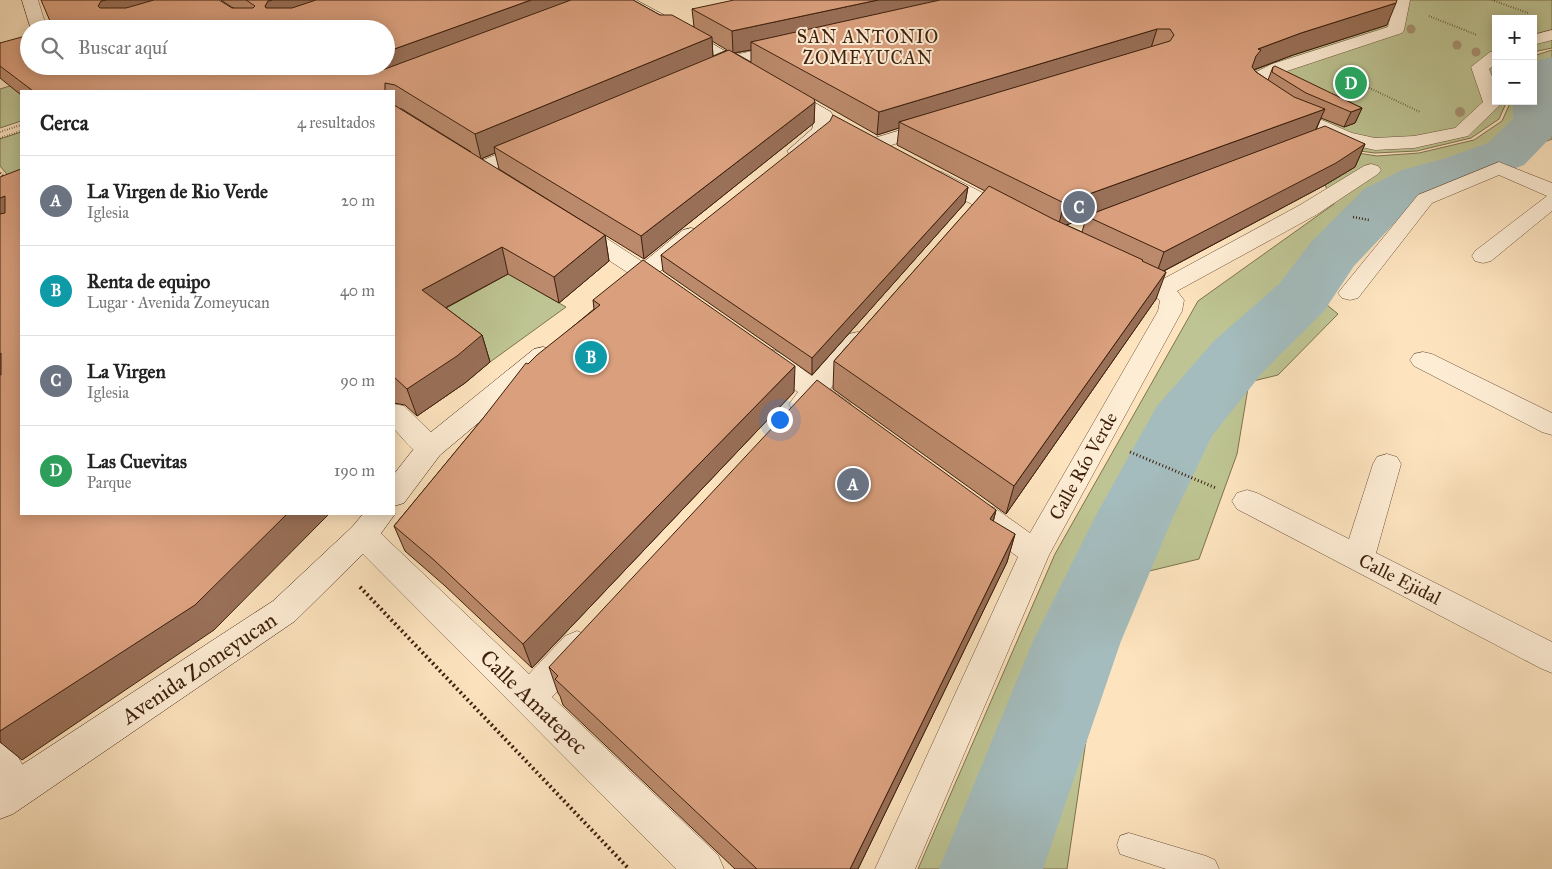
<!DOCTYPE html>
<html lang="es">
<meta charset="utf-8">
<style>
:root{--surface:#fff;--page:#f2f2f2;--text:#222;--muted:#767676;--line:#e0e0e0;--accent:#b45309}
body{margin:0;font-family:"IM FELL Great Primer",serif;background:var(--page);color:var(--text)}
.controls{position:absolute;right:15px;top:15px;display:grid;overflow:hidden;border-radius:0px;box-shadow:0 2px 12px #0003}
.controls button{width:45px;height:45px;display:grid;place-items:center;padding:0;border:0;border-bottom:1px solid var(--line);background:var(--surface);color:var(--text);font:25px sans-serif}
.you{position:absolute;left:779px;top:419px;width:18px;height:18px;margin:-12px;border:4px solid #fff;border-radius:50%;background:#1a73e8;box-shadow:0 0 0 8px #1a73e833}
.badge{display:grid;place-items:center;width:32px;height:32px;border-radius:50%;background:var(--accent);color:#fff;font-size:16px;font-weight:700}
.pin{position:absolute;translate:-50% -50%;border:2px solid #fff;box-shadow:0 1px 5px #0006}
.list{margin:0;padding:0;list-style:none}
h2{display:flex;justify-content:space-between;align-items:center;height:65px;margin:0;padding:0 20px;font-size:21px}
h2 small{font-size:16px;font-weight:400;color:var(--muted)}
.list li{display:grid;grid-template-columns:32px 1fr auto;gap:15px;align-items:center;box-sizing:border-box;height:90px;padding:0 20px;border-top:1px solid var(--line)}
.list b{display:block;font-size:19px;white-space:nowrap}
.list p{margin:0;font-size:16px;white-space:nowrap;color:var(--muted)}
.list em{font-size:16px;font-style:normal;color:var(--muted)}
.icon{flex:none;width:28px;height:28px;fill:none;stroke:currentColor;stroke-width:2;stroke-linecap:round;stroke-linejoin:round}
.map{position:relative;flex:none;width:1552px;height:869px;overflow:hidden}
.search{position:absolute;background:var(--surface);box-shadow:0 2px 12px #0003;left:20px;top:20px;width:375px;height:55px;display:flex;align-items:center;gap:12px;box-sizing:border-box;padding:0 18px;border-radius:28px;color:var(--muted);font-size:19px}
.panel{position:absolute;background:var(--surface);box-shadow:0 2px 12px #0003;left:20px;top:90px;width:375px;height:425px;border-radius:0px}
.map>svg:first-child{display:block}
.green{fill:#bec493;stroke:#7e7250}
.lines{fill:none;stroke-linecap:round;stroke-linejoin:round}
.river{fill:#a4bcbd;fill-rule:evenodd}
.lane-casing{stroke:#6d5039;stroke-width:1}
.street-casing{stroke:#6d5039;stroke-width:1}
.secondary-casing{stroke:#3d1f0c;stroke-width:1}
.path-far3{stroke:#3d1f0c;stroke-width:2;stroke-dasharray:0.5 2;stroke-linecap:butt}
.path-far2{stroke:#3d1f0c;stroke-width:2.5;stroke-dasharray:1 2;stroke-linecap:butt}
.path-far1{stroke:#3d1f0c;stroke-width:3;stroke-dasharray:1 2.5;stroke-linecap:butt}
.path{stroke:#3d1f0c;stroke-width:4;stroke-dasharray:2 3;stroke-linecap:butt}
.lane{fill:#feedd5;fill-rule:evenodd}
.street{fill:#feedd5;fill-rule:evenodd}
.secondary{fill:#feedd5;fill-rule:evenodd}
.tree{fill:#a99373}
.wall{fill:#bb8a6c;stroke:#3d1f0c;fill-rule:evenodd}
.shaded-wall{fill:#997058;stroke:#3d1f0c}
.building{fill:#daa07e;stroke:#3d1f0c}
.labels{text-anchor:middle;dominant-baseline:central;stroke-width:4;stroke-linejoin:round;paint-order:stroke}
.far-quarter-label{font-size:18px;letter-spacing:1px;fill:#3d1f0c;stroke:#feedd5}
.street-label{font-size:19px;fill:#3d1f0c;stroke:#feedd5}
.near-street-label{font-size:22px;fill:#3d1f0c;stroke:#feedd5}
</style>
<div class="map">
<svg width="1552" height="869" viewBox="0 0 1552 869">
<rect width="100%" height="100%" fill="#fde4bf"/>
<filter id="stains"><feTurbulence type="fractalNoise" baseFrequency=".004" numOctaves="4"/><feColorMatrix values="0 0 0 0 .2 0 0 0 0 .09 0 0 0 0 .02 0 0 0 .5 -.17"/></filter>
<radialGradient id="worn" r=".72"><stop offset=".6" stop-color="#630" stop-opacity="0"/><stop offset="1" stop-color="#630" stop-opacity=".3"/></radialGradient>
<path class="green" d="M1048 0H1552V48L1533 52V19H1496V101H1507L1499 119 1471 138 1417 151 1375 153 1345 149Z
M1552 50V139L1547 141 1510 136 1496 151 1455 165 1413 176 1373 198 1322 250 1299 282 1338 314 1278 375 1249 382 1237 454 1199 559 1133 575 1099 653 1067 869H918L1055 554 1198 301 1334 204 1325 185 1354 167 1344 151 1377 156 1419 153 1474 140 1502 121 1511 101H1533V56Z
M23 82 21 121 0 128V89Z
M21 132V177L12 180 0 166V139Z
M511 272 533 288 566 307 490 362 398 291Z"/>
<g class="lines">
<path class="river" d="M1552 57V136L1524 165 1481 181 1440 192 1404 213 1354 266 1324 311 1262 373 1212 436 1173 517 1121 641 1043 869H939L1033 641 1095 517 1157 406 1214 341 1280 283 1312 241 1364 189 1402 170 1443 159 1488 143 1513 119V101H1533V62Z"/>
<defs>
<path id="lane" d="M1129 833 1206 856 1215 860 1219 869H1166L1120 854 1117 845 1120 836Z"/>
<path id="street" d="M22 0H38L47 29H31Z
M1394 0H1410L1404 30 1402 33 1284 72 1266 81 1264 88 1299 110 1352 133 1375 138 1414 136 1455 128 1483 102 1471 67 1490 52 1496 51V64L1489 69 1496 86V101H1502V103L1468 136 1414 148 1375 150 1339 142 1285 118 1249 94 1246 90 1252 74 1272 64 1388 27Z
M1552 30V40L1533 45V35Z
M787 44 793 45 795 49 793 53 737 65 709 76 703 75 700 71C710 57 768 48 787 44Z
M934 120 941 122 944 126 941 130 875 150 868 148 865 144 868 140Z
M531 140 538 142 541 146 538 150 488 172 481 174 474 172 471 168 474 164Z
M1499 162 1552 183V211L1491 261 1483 263 1475 261 1472 256 1475 251 1547 196 1499 175 1432 203 1358 298 1350 300 1342 298 1338 293 1342 288 1418 195Z
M1371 164 1378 166 1381 170 1378 174 1316 215 1177 291 1184 300 1182 311 1049 555 915 869H875L1018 557 973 524 969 516 973 508 984 504 995 508 1030 533 1158 311 1160 301 1150 289 1154 284 1300 205 1364 166Z
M935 170 942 172 1020 212 1023 217 1020 222 1012 223 1004 222 928 180 925 176 928 172Z
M575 221 583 223 675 283 679 288 675 293 667 295 659 293 567 233 564 228 567 223Z
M858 332 867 334 870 340 830 389 850 403 854 410 850 417C835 421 828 414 816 405 809 414 802 413 793 411L789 404 798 392 755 361 751 355 755 349C776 343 795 365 812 376L849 334Z
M1423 352 1432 354 1552 413V435L1542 432 1414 366 1410 360 1414 354Z
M394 404 404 406 440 441 444 448 440 455C418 462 408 443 394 429Z
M1387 454 1397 457 1401 464 1376 553 1552 642V673L1540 668 1237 509 1232 501 1237 493 1247 490 1257 493 1349 539 1373 464 1377 457Z
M363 523 374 527 529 674 565 636 577 631 589 636 594 646 589 656 552 697 718 855 724 869H676L352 543 348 535 352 527Z
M0 743 13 748 36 789 30 802 17 807 4 802 0 795Z"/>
<path id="secondary" d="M616 0H636L664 15 666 21 670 24 687 29 831 112C842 129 808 160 790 155L787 151 812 129 815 118 675 36C665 33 653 32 650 20L619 3Z
M691 228 699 230 702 235 699 240 631 295 623 297 615 295 611 290 615 285 683 230Z
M543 347 552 349 556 355 552 361 440 455 404 503 394 506V474L420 441 534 349Z
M394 512 395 514 374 543 295 621 13 814 0 819V779L273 601 352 527 363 514H394Z"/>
</defs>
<use href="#lane" class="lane-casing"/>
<use href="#street" class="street-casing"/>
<use href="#secondary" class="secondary-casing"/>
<path class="path-far3" d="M1492 0 1528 13
M1429 16 1477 35
M1342 75 1420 112
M0 132 21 125
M0 138 21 131"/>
<path class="path-far2" d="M0 173 5 178
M1353 217 1369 220"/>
<path class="path-far1" d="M1130 452 1216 488"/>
<path class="path" d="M360 587 629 869"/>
<use href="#lane" class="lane"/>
<use href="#street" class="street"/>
<use href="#secondary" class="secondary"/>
</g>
<g class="tree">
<circle cx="1411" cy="29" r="4.5"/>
<circle cx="1457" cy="45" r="4.5"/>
<circle cx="1476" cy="52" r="4.5"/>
<circle cx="1460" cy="112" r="5"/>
</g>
<path class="wall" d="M221 0H633L660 15 694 27 692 9 1387 25 1293 55 1254 70 1256 72 1268 80 1273 67 1362 108 1355 123 1344 127 1321 118 1316 130 1365 144 1355 167 1325 185 1164 271 1156 299 1006 514 833 389 834 361 985 191 897 145 899 128 877 135 814 99V123L644 259 605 235 609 261 559 303 508 274 446 308 482 335 490 362 465 383 417 416 405 405 394 403V91H21V95L0 78V43L333 66H386V29L232 8H233ZM712 41 727 50 713 56ZM751 50V62L735 53ZM400 109H402L471 152ZM495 153 499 169 600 232 481 159ZM1086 218 1082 232 1066 225Z
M968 187 965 203 812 375 663 271 661 255Z
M593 300 794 392 532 668 444 585 405 551 394 526 528 364 594 309Z
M996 510 993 522 1015 534 1007 562 858 869H735L563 705 560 696 558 693 549 667Z"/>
<path class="shaded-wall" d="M106 0H194L112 24 98 6 101 1Z
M272 0H349L276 24 265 6 268 1Z
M531 0H596L366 89 359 66H386V52Z
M878 0H971L751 42V50L733 53 732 31Z
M1396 3 1387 25 1293 55 1253 70 1247 78 1258 49 1301 33Z
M1157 29 1150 51 899 122V128L877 135 879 112Z
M712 37 713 61 494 147 495 153 481 159 475 134Z
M815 102 814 123 644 259 641 236Z
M1362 108 1355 123 1344 127 1351 112Z
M1325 109 1314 133 1086 216V218L1058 228 1064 203Z
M1365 144 1355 167 1325 185 1156 275 1164 252Z
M968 187 965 203 812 375V358Z
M5 196 21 221 0 229V198Z
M605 235 609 261 559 303 554 277Z
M502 247 508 274 430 316 422 290Z
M1166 272 1156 299 1006 514 1014 486Z
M482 335 490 362 465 383 417 416 407 389Z
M1 353 21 379 0 388V354Z
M795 366 794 392 532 668 523 644Z
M996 510 989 538 990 519Z
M287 514H329L321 522 214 630 22 760 0 742V731Z
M1015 534 1007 562 858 869H850Z"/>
<path class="building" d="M41 0H106L101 1 98 6 100 8H126L154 0H219L232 8H253L255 6 246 0H272L268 1 265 6 266 8H292L316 0H531L386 52V29H49L53 28Z
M571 0H633L660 15H672L712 37 475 134 395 85 385 83V91H33L0 66V43L29 35V66H333L337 69H385Z
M734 0H878L732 31 692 9Z
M940 0H1397L1396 3 1301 33 1258 49 1261 50 1256 56 1252 67 1256 72 1294 97 1325 109 1064 203 899 122 1170 41 1174 35 1170 29H1157L879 112 751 42Z
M729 50 814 99 815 102 641 236 494 147Z
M1275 66 1362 108 1351 112 1306 93 1272 72 1273 67Z
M394 105 605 235 554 277 502 247 422 290 482 335 457 356 407 389 394 377Z
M833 115 968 187 812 358 661 255 830 121Z
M1325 126 1365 144 1336 163 1164 252 1086 216Z
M21 169V514H287L195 605 0 731V375H1V353L0 354V214L5 213V196L0 198V177Z
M989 186 1053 219 1143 260 1142 261 1166 272 1014 486 834 361Z
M643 260 795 366 523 644 434 560 394 526 484 417 526 363 528 364 537 355 600 305 593 300Z
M817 380 996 510 990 519 1015 534 850 869H757L555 679 558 676 549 667Z"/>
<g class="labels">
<g class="far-quarter-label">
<text x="868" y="37">SAN ANTONIO<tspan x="868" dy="21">ZOMEYUCAN</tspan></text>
</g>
<g class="street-label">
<text transform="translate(1083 466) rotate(-61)">Calle Río Verde</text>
<text transform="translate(1400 579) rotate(27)">Calle Ejidal</text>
</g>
<g class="near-street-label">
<text transform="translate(199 668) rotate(-34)">Avenida Zomeyucan</text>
<text transform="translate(534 702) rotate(44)">Calle Amatepec</text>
</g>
</g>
<rect width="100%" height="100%" filter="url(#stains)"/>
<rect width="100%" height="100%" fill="url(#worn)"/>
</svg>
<div class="controls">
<button>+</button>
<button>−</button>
</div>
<div class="you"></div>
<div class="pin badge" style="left:853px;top:484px;background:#6b7280">A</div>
<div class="pin badge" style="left:591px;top:357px;background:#0f9aa8">B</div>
<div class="pin badge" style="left:1079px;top:207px;background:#6b7280">C</div>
<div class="pin badge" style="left:1351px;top:83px;background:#2e9e5b">D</div>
<div class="search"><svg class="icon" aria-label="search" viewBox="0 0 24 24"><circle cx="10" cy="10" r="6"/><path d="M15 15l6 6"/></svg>Buscar aquí</div>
<section class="panel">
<h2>Cerca<small>4 resultados</small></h2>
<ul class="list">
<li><span class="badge" style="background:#6b7280">A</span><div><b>La Virgen de Rio Verde</b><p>Iglesia</p></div><em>20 m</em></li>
<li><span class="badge" style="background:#0f9aa8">B</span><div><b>Renta de equipo</b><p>Lugar · Avenida Zomeyucan</p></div><em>40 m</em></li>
<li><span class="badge" style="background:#6b7280">C</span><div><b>La Virgen</b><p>Iglesia</p></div><em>90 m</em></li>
<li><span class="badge" style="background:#2e9e5b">D</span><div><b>Las Cuevitas</b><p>Parque</p></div><em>190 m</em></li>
</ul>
</section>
</div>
